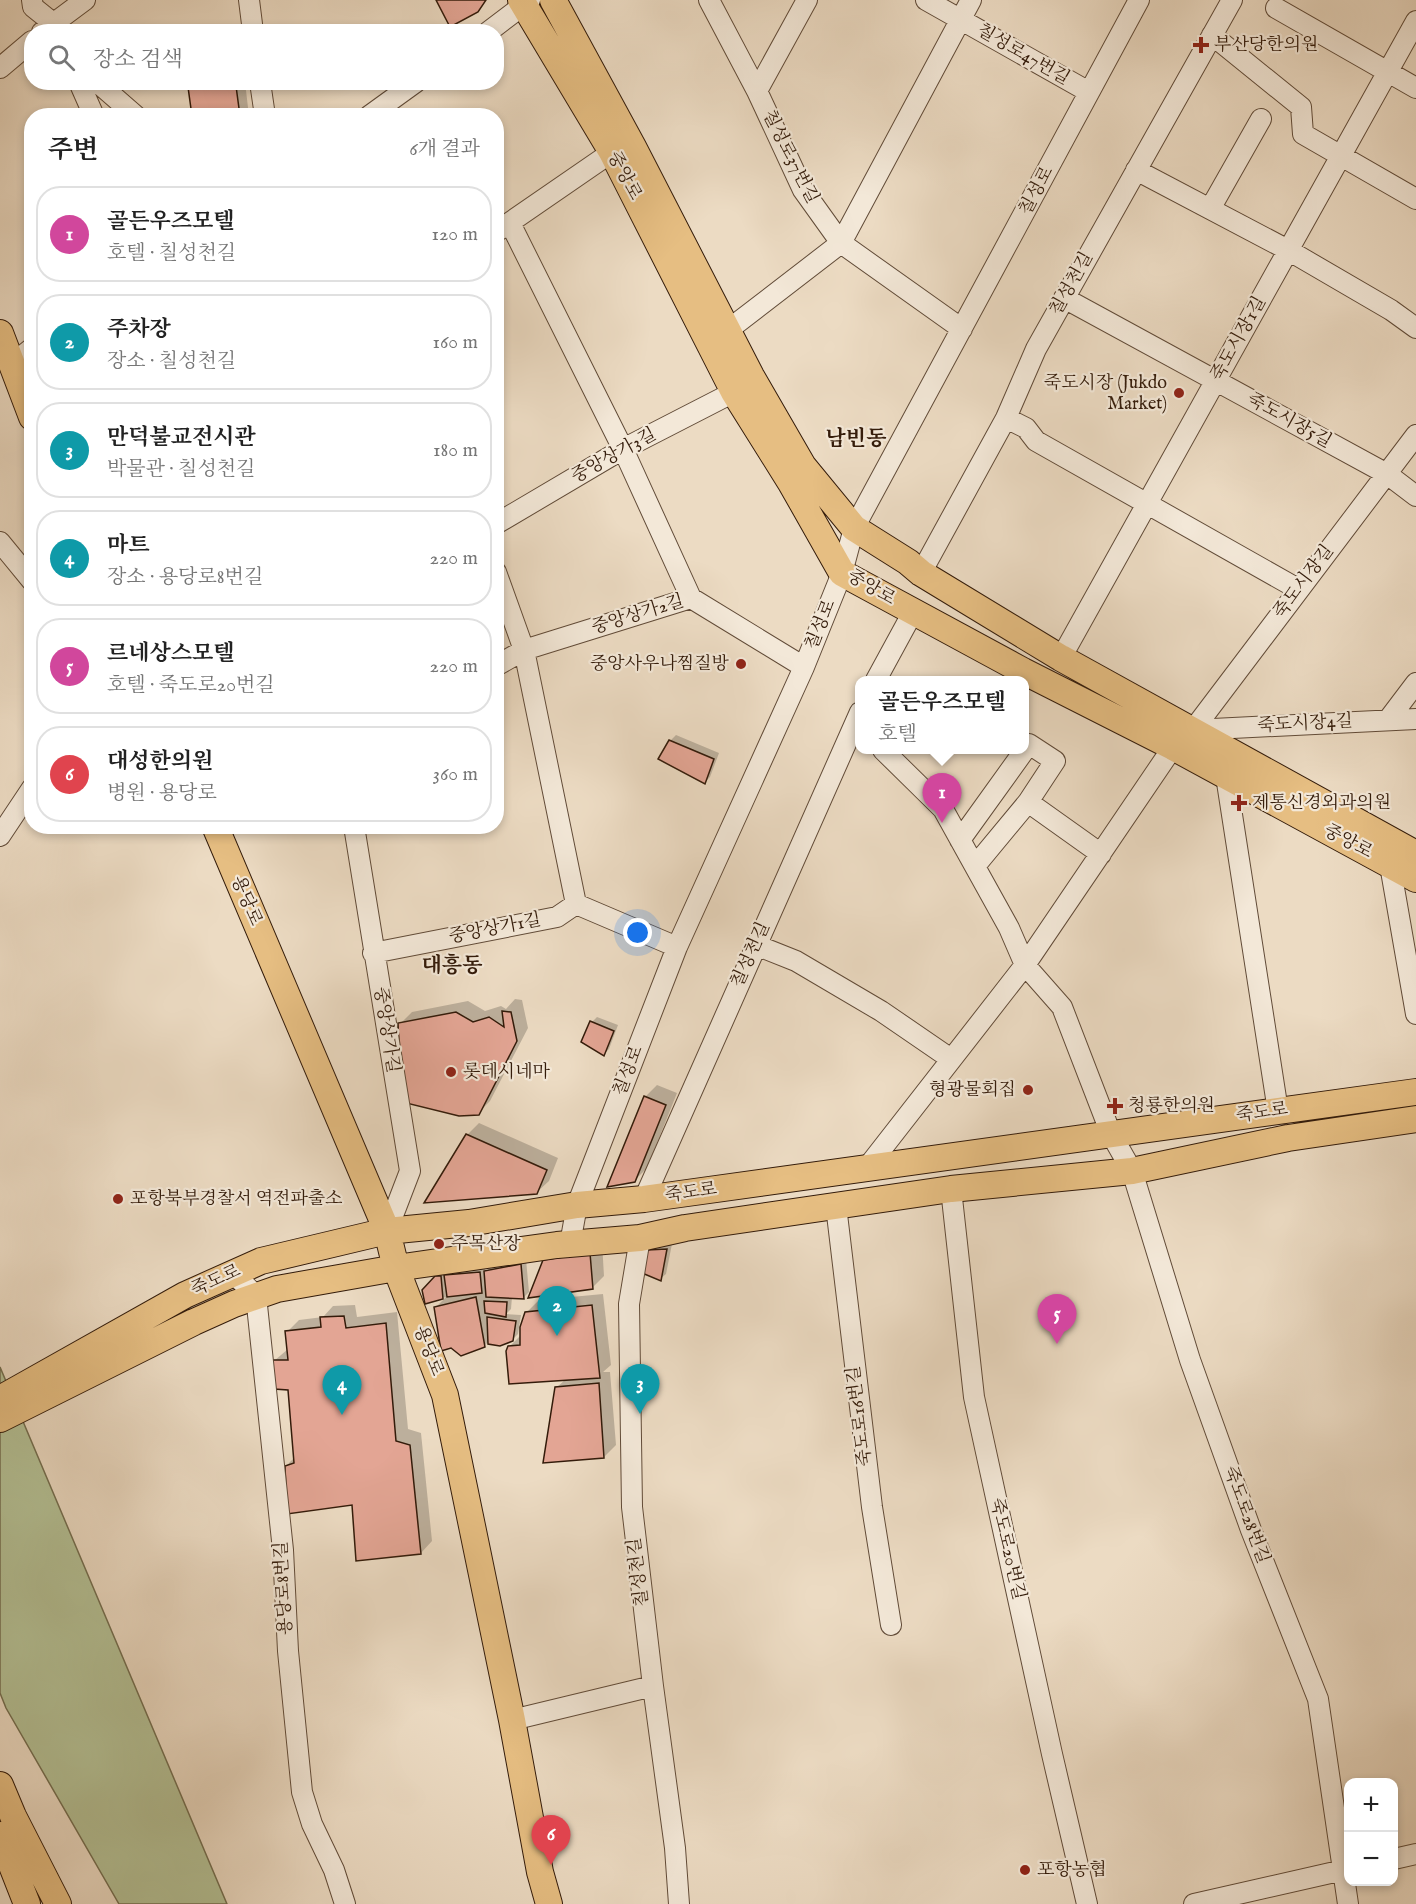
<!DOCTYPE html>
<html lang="ko">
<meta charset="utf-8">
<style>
:root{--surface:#fff;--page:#f2f2f2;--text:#222;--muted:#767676;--line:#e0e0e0;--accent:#d93025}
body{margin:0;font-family:"IM FELL English","Noto Serif KR",serif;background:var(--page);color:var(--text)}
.controls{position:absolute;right:18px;bottom:18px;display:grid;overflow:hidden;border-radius:12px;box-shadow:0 3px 9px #0003}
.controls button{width:54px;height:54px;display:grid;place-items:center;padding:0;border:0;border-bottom:2px solid var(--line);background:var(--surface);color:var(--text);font:30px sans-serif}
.you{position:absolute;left:638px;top:933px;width:21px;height:21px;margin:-15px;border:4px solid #fff;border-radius:50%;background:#1a73e8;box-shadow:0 0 0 9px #1a73e833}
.badge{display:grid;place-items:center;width:39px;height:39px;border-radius:50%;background:var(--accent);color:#fff;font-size:20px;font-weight:700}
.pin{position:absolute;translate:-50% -50px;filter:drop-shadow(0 2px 3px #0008)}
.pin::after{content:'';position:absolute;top:32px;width:21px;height:18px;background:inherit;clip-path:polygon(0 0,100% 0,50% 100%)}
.popup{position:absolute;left:855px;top:676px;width:174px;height:78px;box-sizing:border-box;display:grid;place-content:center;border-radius:12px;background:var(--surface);filter:drop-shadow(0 2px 4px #0005);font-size:20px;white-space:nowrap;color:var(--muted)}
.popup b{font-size:22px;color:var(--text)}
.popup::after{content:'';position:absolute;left:50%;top:100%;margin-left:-12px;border:12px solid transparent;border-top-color:var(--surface)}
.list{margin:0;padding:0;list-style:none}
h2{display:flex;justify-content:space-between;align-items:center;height:78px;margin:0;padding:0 24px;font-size:26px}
h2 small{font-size:20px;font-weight:400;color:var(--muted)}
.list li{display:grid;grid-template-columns:39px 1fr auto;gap:18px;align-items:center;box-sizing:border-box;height:96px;margin:0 12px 12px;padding:0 12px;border:2px solid var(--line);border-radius:24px}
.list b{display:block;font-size:22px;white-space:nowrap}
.list p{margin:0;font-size:20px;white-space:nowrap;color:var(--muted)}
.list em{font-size:20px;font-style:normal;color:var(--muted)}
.icon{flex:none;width:33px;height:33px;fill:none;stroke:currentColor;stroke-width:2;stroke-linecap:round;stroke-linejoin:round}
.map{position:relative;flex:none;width:1416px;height:1904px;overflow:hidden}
.search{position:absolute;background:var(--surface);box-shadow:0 3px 9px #0003;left:24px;top:24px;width:480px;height:66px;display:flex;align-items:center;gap:15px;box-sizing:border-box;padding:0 21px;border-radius:24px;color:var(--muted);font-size:22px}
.panel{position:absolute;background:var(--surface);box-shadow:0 3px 9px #0003;left:24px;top:108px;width:480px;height:726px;border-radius:24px}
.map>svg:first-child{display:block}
.green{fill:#b4c196;stroke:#746e50;stroke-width:1.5}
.shadow{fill:#0003}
.building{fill:#e3a594;stroke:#331b0a;stroke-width:1.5}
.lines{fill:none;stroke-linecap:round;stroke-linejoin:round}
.minor-casing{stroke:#614b38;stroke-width:22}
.major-casing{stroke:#331b0a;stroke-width:28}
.minor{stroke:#f3e8d8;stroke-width:20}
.major{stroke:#e6be82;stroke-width:26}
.poi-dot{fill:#8f2418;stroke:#f3e8d8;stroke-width:2}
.labels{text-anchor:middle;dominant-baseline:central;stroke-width:4.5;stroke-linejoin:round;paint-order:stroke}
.poi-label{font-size:18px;fill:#331b0a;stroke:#f3e8d8;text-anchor:start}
.street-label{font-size:18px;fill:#331b0a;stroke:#f3e8d8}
.quarter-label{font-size:21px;font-weight:bold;fill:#331b0a;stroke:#f3e8d8}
</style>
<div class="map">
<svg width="1416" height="1904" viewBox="0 0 1416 1904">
<rect width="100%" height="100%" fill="#ecdbc3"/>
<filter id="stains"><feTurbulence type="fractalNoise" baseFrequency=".00333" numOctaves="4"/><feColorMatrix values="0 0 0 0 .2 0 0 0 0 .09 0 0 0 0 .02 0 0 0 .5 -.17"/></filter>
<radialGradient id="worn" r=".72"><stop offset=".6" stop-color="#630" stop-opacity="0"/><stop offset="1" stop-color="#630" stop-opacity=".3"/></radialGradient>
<path class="green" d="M0 1367 227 1904H119L6 1708 0 1693Z"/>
<path class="shadow" d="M195 82H245L249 116H194L190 88Z
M676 735 719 753 710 777 705 782 670 741Z
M515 999 522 1000 528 1028 490 1101 478 1113 400 1024 412 1012 468 1001 485 1011 501 1006 506 1009Z
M597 1017 618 1025 609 1049 604 1054 592 1022Z
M657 1085 677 1093 647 1168 635 1180 645 1097Z
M479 1123 558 1158 549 1181 536 1193 467 1135Z
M602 1242 604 1276 592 1288 544 1261 557 1249Z
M672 1244 666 1274 660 1279 649 1251 654 1245Z
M526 1259 529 1292 524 1297H512L511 1309 506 1314 521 1315 518 1334 512 1340H490L484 1346 435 1308 446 1297 426 1302 436 1277 442 1271H446V1275L451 1270 485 1268 486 1272 491 1266Z
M603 1294 611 1365 603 1372H610L616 1445 604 1457 556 1388 566 1379 509 1347 521 1335 527 1312 539 1300Z
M355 1305 357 1317 397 1312 408 1429 421 1433 432 1541 421 1553 354 1503 286 1466 295 1457 289 1388 274 1361 288 1349 287 1332 299 1320 323 1317 333 1306Z"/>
<path class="building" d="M436 0H486L478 12 450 27Z
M236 86 240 116H192L188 87Z
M669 740 714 759 705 784 658 759Z
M502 1011 511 1012 517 1041 479 1115 459 1116 402 1102 398 1023 456 1012 473 1022 489 1017 504 1027Z
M590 1021 614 1031 604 1056 581 1042Z
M644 1096 666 1105 635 1182 607 1187Z
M466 1134 547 1170 537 1194 424 1203Z
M667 1249 661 1281 642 1273 647 1250Z
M590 1253 593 1289 528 1298 543 1260Z
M521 1264 524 1299 486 1297 484 1271Z
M480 1272 482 1293 447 1297 444 1275Z
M435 1276H441L443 1299 425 1304 422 1290Z
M476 1297 485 1347 461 1356 451 1348 441 1351 434 1307Z
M484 1301 507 1302 506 1317 485 1313Z
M592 1305 600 1378 509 1384 506 1351 508 1346 520 1345V1327L525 1312Z
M344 1316 346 1328 386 1323 396 1441 410 1445 421 1554 356 1561 352 1505 287 1514 285 1466 294 1463 288 1390 274 1389 273 1360H288L285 1331 321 1327 320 1317Z
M487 1317 516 1321 513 1341 500 1346 488 1344Z
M599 1383 604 1458 543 1463 555 1387Z"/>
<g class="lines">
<defs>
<path id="minor" d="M32 0 33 7 53 23 56 32
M249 0 253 32
M709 0 757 91 803 190 841 243 962 329
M926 0 1089 92
M1276 8 1416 88
M42 32 85 0
M488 32 530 0
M1212 35 1301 107 1303 134 1416 199
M0 68 32 41
M79 82 94 116
M97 82 136 116
M260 82 265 116
M757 91 807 0
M369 116 416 82
M1136 170 1288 250 1391 310 1416 328
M1210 209 1261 119
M510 223 623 449 691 598
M496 232 612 152
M1064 298 1387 474 1416 496
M728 330 841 243 971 0
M12 364 32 348
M1006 418 1026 428 1036 441 1298 589
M496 524 623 449 734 392
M0 542 32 581
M496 572 524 650 576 904
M921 573 1006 418 1036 349 1232 0
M1061 658 1416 21
M496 666 524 650 691 598 804 667
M876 680 913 612
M1388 720 1416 683
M1193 730 1416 435
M1193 730 1416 719
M883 750 943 809 1009 928 1025 965 1062 1007 1111 1134 1132 1171 1190 1360 1251 1530 1318 1699 1348 1904
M1226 776 1278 1111
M354 826 410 1171 387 1231
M0 836 32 788
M960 840 1029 744 1055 761 1028 802 1101 854
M1390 865 1416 1014
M975 866 1028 802
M756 945 796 961 881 1011 951 1059
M373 953 557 917 576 904 677 947
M866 1169 1025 965 1173 747
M951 1189 974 1397 1052 1754 1087 1904
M644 1199 860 712
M836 1206 872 1507 891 1625
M640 1238 629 1304 632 1507 653 1686 675 1848 679 1904
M570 1244 577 1205 677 947 804 667 842 573 854 528 1139 0
M233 1273 256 1296 283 1550 288 1651 302 1792 312 1824 334 1870 345 1904
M512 1720 653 1686
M1394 1859 1416 1854
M1194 1904 1348 1869"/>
<path id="major" d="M521 0 612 152 734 392 791 483 842 573 1023 671 1173 747 1416 879
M553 0 633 147 751 376 803 466 854 528 908 562 921 573 1061 658 1416 854
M0 333 32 417
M215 826 387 1231 396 1268 445 1395 512 1720 540 1872 549 1904
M0 1399 185 1295 261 1261 387 1231 469 1223 577 1205 644 1199 1416 1092
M0 1419 194 1322 234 1304 277 1289 396 1268 557 1245 640 1238 685 1228 951 1189 1132 1171 1288 1138 1416 1119
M0 1785 13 1816 58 1904
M0 1835 27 1904"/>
</defs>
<use href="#minor" class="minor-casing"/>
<use href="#major" class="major-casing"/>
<use href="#minor" class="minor"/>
<use href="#major" class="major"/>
</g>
<g class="poi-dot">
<path d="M1198 36h6v6h6v6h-6v6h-6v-6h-6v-6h6z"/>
<circle cx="1179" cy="393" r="6"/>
<circle cx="741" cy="664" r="6"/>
<path d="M1236 794h6v6h6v6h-6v6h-6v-6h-6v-6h6z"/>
<circle cx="451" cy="1072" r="6"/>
<circle cx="1028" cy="1090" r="6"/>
<path d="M1112 1097h6v6h6v6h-6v6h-6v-6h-6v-6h6z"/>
<circle cx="118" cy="1199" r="6"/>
<circle cx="439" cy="1244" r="6"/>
<circle cx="1025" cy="1870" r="6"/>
</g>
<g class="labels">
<g class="poi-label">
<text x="1214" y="45">부산당한의원</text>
<text x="1167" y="383" text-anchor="end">죽도시장 (Jukdo<tspan x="1167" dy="21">Market)</tspan></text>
<text x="729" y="664" text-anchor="end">중앙사우나찜질방</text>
<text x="1252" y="803">제통신경외과의원</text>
<text x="463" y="1072">롯데시네마</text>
<text x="1016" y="1090" text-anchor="end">형광물회집</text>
<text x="1128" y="1106">청룡한의원</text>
<text x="130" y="1199">포항북부경찰서 역전파출소</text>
<text x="451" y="1244">주목산장</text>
<text x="1037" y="1870">포항농협</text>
</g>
<g class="street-label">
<text transform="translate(1023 55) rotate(30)">칠성로47번길</text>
<text transform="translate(790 157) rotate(63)">칠성로37번길</text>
<text transform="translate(624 176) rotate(62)">중앙로</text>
<text transform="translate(1037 191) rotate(-62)">칠성로</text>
<text transform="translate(1072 284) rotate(-61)">칠성천길</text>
<text transform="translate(1239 339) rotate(-61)">죽도시장1길</text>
<text transform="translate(1289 421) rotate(29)">죽도시장5길</text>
<text transform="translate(614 456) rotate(-29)">중앙상가3길</text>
<text transform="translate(1304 582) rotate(-53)">죽도시장길</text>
<text transform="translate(871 588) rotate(30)">중앙로</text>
<text transform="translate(638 615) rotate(-17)">중앙상가2길</text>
<text transform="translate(821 625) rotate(-68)">칠성로</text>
<text transform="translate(1305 724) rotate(-3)">죽도시장4길</text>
<text transform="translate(1348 842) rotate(28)">중앙로</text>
<text transform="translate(246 901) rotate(67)">용당로</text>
<text transform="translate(495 929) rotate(-11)">중앙상가1길</text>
<text transform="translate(751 955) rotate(-66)">칠성천길</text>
<text transform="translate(386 1030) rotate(81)">중앙상가길</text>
<text transform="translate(629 1071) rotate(-69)">칠성로</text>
<text transform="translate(1262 1113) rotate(-8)">죽도로</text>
<text transform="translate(691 1193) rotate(-8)">죽도로</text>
<text transform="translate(216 1281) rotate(-24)">죽도로</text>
<text transform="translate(428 1351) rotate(69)">용당로</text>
<text transform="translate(860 1416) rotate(-97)">죽도로16번길</text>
<text transform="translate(1246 1515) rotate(70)">죽도로28번길</text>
<text transform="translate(1007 1549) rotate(77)">죽도로20번길</text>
<text transform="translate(639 1572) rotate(-97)">칠성천길</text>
<text transform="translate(284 1588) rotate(-93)">용당로8번길</text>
</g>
<g class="quarter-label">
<text x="856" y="439">남빈동</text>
<text x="452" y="966">대흥동</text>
</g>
</g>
<rect width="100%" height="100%" filter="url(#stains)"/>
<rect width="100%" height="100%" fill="url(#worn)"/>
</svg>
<div class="controls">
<button>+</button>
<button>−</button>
</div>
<div class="you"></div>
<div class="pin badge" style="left:942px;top:823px;background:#d1479c">1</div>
<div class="popup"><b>골든우즈모텔</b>호텔</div>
<div class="pin badge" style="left:557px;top:1336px;background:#0f9aa8">2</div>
<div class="pin badge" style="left:640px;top:1414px;background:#0f9aa8">3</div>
<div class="pin badge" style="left:342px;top:1415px;background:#0f9aa8">4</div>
<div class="pin badge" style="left:1057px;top:1344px;background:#d1479c">5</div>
<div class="pin badge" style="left:551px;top:1865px;background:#e0444e">6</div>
<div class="search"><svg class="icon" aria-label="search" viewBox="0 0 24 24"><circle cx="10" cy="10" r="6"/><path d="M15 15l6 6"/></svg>장소 검색</div>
<section class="panel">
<h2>주변<small>6개 결과</small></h2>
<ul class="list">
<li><span class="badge" style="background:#d1479c">1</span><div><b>골든우즈모텔</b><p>호텔 · 칠성천길</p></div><em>120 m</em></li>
<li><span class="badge" style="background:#0f9aa8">2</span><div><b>주차장</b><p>장소 · 칠성천길</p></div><em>160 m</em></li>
<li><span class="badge" style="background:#0f9aa8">3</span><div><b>만덕불교전시관</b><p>박물관 · 칠성천길</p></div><em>180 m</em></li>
<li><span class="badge" style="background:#0f9aa8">4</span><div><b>마트</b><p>장소 · 용당로8번길</p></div><em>220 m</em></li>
<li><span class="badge" style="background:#d1479c">5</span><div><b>르네상스모텔</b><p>호텔 · 죽도로20번길</p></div><em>220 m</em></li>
<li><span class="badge" style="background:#e0444e">6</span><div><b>대성한의원</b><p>병원 · 용당로</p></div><em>360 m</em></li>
</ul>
</section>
</div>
